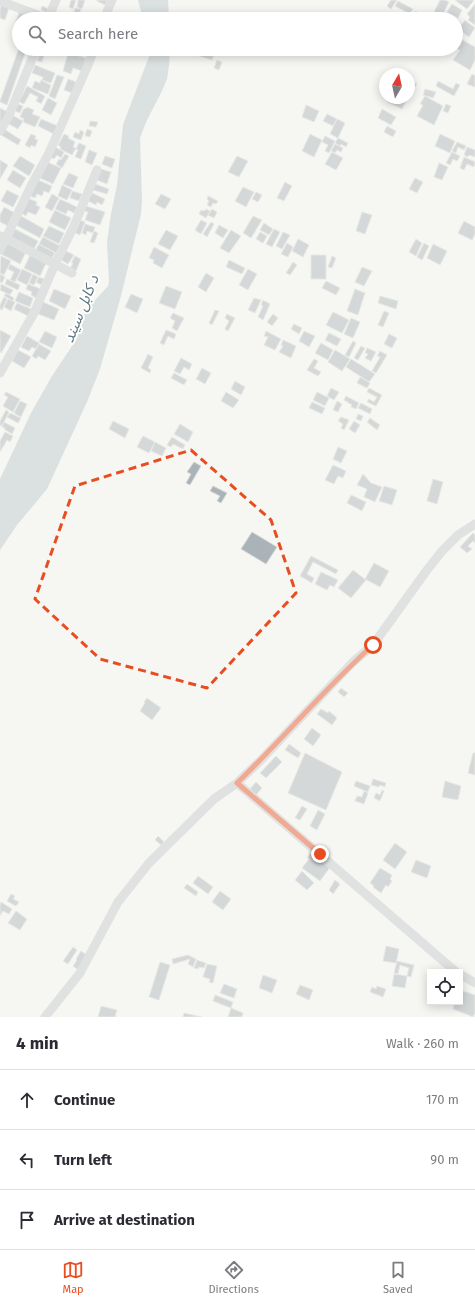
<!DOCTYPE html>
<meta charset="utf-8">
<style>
:root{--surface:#fff;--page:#f2f2f3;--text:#2b2b33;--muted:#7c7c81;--line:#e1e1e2;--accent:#e94c1f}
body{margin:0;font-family:"Fira Sans","Noto Sans Arabic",sans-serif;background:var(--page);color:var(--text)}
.controls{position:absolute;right:12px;bottom:12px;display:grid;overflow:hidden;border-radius:0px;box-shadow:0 2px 10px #0003}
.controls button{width:36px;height:36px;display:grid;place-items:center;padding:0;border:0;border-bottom:1px solid var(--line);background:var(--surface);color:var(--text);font:20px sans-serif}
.compass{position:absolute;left:379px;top:68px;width:36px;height:36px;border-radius:50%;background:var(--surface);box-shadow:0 2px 10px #0003;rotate:9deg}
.stop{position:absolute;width:12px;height:12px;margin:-9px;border:3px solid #e94c1f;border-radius:50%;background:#fff}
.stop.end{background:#e94c1f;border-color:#fff;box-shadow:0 1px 4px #0008}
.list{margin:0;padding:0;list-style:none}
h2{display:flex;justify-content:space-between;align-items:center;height:52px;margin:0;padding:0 16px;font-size:17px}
h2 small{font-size:13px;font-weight:400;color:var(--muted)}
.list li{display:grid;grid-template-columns:26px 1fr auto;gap:12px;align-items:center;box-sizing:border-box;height:60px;padding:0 16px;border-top:1px solid var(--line)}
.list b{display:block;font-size:15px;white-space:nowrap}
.list em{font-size:13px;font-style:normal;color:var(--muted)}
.icon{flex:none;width:22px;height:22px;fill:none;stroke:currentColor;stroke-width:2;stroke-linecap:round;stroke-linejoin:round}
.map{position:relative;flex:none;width:475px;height:1017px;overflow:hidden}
.search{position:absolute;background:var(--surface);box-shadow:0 2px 10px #0003;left:12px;right:12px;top:12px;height:44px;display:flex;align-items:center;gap:10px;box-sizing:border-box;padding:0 14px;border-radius:22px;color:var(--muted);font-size:15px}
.sheet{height:232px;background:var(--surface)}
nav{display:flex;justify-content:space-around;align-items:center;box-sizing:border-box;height:56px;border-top:1px solid var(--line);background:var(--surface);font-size:11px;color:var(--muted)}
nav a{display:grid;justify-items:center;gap:2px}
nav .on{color:var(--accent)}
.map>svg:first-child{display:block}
.water{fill:#bbc8cb}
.building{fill:#aab3b8;stroke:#d7d7d5}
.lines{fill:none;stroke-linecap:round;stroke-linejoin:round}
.minor{stroke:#c6c9cc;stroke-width:9}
.route{stroke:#e94c1f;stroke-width:5}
.marked{fill:none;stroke:#e94c1f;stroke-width:3;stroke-dasharray:8 5;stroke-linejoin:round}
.labels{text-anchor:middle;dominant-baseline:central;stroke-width:4;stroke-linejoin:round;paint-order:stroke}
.water-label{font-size:15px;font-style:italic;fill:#5f7881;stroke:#fff}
</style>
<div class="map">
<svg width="475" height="1017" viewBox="0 0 475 1017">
<rect width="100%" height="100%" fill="#f6f6f2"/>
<path class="water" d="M138 0H168L169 19H143Z
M152 49H170L169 66 167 79 162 91 147 120 140 138 142 200 141 214 121 296 100 369 87 402 47 489 17 525 0 550V479L31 413 52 376 76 340 84 314 88 308 108 286 109 282 107 242 111 214 117 185 123 125 127 114Z"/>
<path class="building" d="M71 0H76L73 9 69 7Z
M78 0H85L82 9 77 7Z
M97 0H107L105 5 97 1Z
M391 0H397L391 9 387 6Z
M440 0H445L449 2 441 18 433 14Z
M455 0H474L467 9Z
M398 1 413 9 410 14 395 6Z
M2 3 10 5 5 20 0 18V9Z
M452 4 462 10 458 18 447 12Z
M475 4V25L468 20 470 17 467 14Z
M42 6 49 9 48 13 41 10Z
M75 8 81 9 78 19H72Z
M20 10 28 13 26 19H19V31L13 29Z
M415 11 426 16 425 19H419L413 16Z
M55 12 70 16 69 19H53Z
M465 20 475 28 469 37 458 29Z
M457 37 475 47V60L470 70 453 60 460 50 456 48 459 44 456 42Z
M19 48V49L26 50 7 105 0 102V101Z
M42 49H61L59 56 41 51Z
M185 49H200L198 54Z
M201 49H216L212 60 199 56Z
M40 52 45 53 42 62 37 61Z
M68 53 86 58 82 71 73 68 71 74 63 71Z
M217 60 222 62 219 70 214 68Z
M35 65 55 73 51 83 42 80 43 77 32 73Z
M472 74 475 76V87L467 84Z
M57 75 64 77 55 99 49 96Z
M68 79 76 82 72 93 64 90Z
M41 80 51 85 48 94 32 88 35 81 40 83Z
M409 80 417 84 410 95 409 94Z
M438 81 453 89 456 83 460 85 454 96 436 86Z
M27 86 45 96 41 104 36 101 38 97 30 93 24 104 19 102Z
M425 89 436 92 433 98 423 95Z
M425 96 443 106 434 125 417 116 423 105 420 104Z
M48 98 57 103 51 115 42 110Z
M389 98H405L407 99 402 109 387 102Z
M18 104 23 106 20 113 15 111Z
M446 104 451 106 448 113 443 111Z
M306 105 319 111 314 122 302 117Z
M27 107 34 110 32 114 40 117 35 127 23 122 24 119 20 117 24 108 26 109Z
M0 108 8 112 3 123 0 122Z
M382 109 396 117 391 125 378 118Z
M327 114 337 119 333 126 323 121Z
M12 115 23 121 18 129 7 123Z
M41 119 58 126 54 134 38 126Z
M337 119 345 123 338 138 330 134Z
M90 121 98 122 96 127 89 126Z
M387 126 396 131 393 137 384 132Z
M4 129 21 140 18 145 1 135Z
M87 129 92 131 90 137 85 136Z
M80 130 84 132 81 140 73 137 75 132 79 134Z
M31 134 36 136 35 139 38 140 35 147 31 145 30 148 25 145Z
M64 134 69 136 68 138 75 142 73 147 76 148 72 155 60 149 61 147 58 145Z
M310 134 322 140 314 157 302 151Z
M440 134 455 141 450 153 435 146Z
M325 136 335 141 329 153 325 151 328 145 322 142Z
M338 138 348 143 346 147 341 144 340 146 335 143Z
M457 142 466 146 464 150 458 147 456 153 452 151Z
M79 143 86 146 81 159 75 157 78 150 76 149Z
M335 144 343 148 341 152 337 150 335 153 331 151Z
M55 147 64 152 61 158 57 155 54 159 50 157Z
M467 147 475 150V157L469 155 468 157 464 155Z
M89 150 97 153 92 165 85 162Z
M332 152 343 158 336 170 325 164Z
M452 152 460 156 457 161 453 159 450 165 446 163Z
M65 154 69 156 62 168 56 164 59 159 61 160Z
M20 156 35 165 29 176 13 166Z
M105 156 115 159 112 168 102 164Z
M237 156 248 161 239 177 228 172Z
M464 157 475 162 474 167 467 164 464 170 460 168Z
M0 160 8 165 0 179Z
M47 162 61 168 53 184 40 178Z
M439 163 448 167 442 180 434 177Z
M101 169 111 172 107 184 97 180Z
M13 170 26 178 20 188 7 180Z
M69 173 78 177 73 188 63 184Z
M415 178 423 182 417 193 409 189Z
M38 180 52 186 49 193 44 191 42 196 37 194 35 198 30 196Z
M285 182 292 186 284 201 277 198Z
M95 184 109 189 107 194 93 190Z
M62 185 72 190 67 200 58 196Z
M243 187 254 192 246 207 235 201Z
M7 190 19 196 13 207 1 201Z
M72 191 82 194 79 201 70 198Z
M256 192 262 195 258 202 252 199Z
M92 193 105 199 102 205 97 202 96 205 88 201Z
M52 194 59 198 52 211 45 207Z
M161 194 171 199 165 209 155 204Z
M208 196 218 201 216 204 213 203 211 207 207 205 209 201 207 199Z
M28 198 37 202 36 205 40 207 36 215 28 212 26 216 21 213Z
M60 199 77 207 74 213 68 210 66 214 55 209Z
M86 206 105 212 100 225 85 220 88 212 84 211Z
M4 207 15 213 8 226 0 222V215Z
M206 209 210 211 206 218 199 214 201 210 204 211Z
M212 209 217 212 214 218 208 215Z
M55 210 71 218 65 230 49 222Z
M362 212 372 215 365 234 356 231Z
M21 216 44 229 40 238 16 225Z
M253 216 262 220 251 238 243 233Z
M80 220 85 222 80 235 75 233Z
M201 220 207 223 201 234 195 230Z
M464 221 475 227V234L472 240 458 233Z
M211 222 214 224 207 237 203 234Z
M264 223 273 229 269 235 260 230Z
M85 224 95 227 93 233 87 231 86 235 82 233Z
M219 225 228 230 223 238 215 233Z
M49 226 64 233 59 244 43 236Z
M15 229 38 241 34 249 11 237Z
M274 229 280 232 272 247 266 244Z
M166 230 178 236 170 250 158 244Z
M231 230 241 236 229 253 220 248Z
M94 231 98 233 94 243 90 242Z
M260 232 267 236 263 243 256 239Z
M283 232 290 235 282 249 276 246Z
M43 237 60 246 56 253 39 244Z
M298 239 309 245 303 257 292 251Z
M416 239 422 243 416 256 409 252Z
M7 242 26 252 20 264 1 254Z
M287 243 293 247 288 257 281 254Z
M424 243 429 246 422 260 417 257Z
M39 244 55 253 51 260 35 251Z
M433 244 447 251 440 265 427 258Z
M154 247 169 255 162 268 153 263 154 260 149 258Z
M66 251 74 255 68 264 61 260Z
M31 253 47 261 40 276 24 268Z
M311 255H326V279H311Z
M1 256 11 261 4 275 0 273Z
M75 256 81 259 76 271 70 269 73 263H71Z
M332 256 336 258 332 268 328 267Z
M229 260 245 268 242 274 226 267Z
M293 262 297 265 290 275 286 273Z
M10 264 21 270 15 282 10 280 14 272 8 269Z
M362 267 372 271 364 286 355 282Z
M22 269 32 274 27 285 17 280Z
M248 269 257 274 248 290 239 285Z
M206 273 214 278 206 292 198 287Z
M0 274 5 277 2 283 0 282Z
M33 274 38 277 34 285 29 283Z
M39 277 44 279 41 285 36 282Z
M7 279 20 285 18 290 5 284Z
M326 281 340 288 336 295 322 288Z
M1 284 13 290 10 295 0 290Z
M28 284 41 289 36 298 31 295 32 292 26 289Z
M166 286 182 292 175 309 159 303Z
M54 289 71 296 65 309 49 301Z
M355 289 365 293 358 315 347 311Z
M19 292 33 298 30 307 15 301Z
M6 293 14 298 13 301 4 296Z
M131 294 143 299 137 313 125 307Z
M380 296 398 301 396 309 378 303Z
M4 297 7 299 2 310 0 309V305Z
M254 298 261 300 255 313 248 310Z
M8 299 15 302 11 311 4 307Z
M263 300 270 304 263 320 258 317 263 306 261 305Z
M43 302 59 309 54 320 38 314Z
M17 303 31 309 28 316 14 309Z
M215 310 219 311 212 325 209 323Z
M384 311 389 313 383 327 378 325Z
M333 312 349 320 342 333 326 325Z
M173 313 184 318 177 331 172 328 175 321 170 318Z
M227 314 235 318 228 331 225 329 229 321 225 318Z
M273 314 278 318 272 326 267 322Z
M351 318 360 322 353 338 344 334Z
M294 324 302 328 299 334 291 329Z
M0 330 11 336 1 353 0 352Z
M166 330 176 334 174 339 168 336 164 345 160 343Z
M45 331 57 337 52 348 39 342Z
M266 331 281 339 275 350 264 345 268 337 264 336Z
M304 331 315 336 309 347 299 341Z
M329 333 341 339 337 346 325 340Z
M389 334 397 338 392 348 384 344Z
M27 336 39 343 36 349 32 347 29 351 21 347Z
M283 340 296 346 291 358 279 352 283 346 281 345Z
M353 341 356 343 349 357 345 355Z
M321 343 333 350 328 360 315 353Z
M39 344 51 351 45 360 38 356 36 359 32 356Z
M361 346 365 348 358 360 354 358Z
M367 348 376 352 371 361 365 358 368 354 365 353Z
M18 350 31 357 24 368 12 361Z
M335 350 350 359 342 371 328 362Z
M380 351 387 355 376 373 372 371 380 357 377 356Z
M148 354 153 357 148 368 151 370 150 373 141 368Z
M181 358 192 364 189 370 184 367 180 374 174 371Z
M314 359 318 361 314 368 321 372 318 376 307 370Z
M351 359 375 374 369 382 346 367Z
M202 368 211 373 205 384 196 379Z
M174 373 187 380 184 385 171 378Z
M360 377 370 383 367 388 357 383Z
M235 381 245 387 241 395 231 389Z
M331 388 339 392 334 400 327 396Z
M369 388 382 395 376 406 367 402 369 399 374 402 377 397 367 392Z
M6 392 20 399 13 412 3 406 8 397 4 395Z
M226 392 239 400 233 408 221 401Z
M317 392 329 398 325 406 313 400Z
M346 396 359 403 356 409 351 407 352 405 344 400Z
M20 401 27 404 21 417 14 413Z
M337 401 342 404 338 412 333 410Z
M312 402 325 408 322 414 309 408Z
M361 403 372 409 370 414 358 408Z
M6 410 9 412 2 426 0 425V421Z
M10 413 21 418 18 423 7 417Z
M358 414 363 416 361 421 356 419Z
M341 417 349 420 344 430 341 428 343 424 338 421Z
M370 418 380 425 377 430 367 422Z
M113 421 129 429 125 438 109 429Z
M354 421 360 425 355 433 349 429Z
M4 422 15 428 12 434 4 429 5 428 2 427Z
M180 424 193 432 188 442 174 434Z
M5 432 13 436 10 442 7 440 0 452V441Z
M143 436 155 442 149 453 137 447Z
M172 437 185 445 183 449 173 444 171 447 167 445Z
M155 442 166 448 162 456 151 451Z
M338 447 347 451 341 463 333 459Z
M194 462 201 466 190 485 186 483 191 474 187 472Z
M333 465 346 471 343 478 338 476 334 484 325 480Z
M363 474 371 483 382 487 375 502 364 497 367 489 357 485Z
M433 479 443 482 437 504 427 501Z
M213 486 227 493 221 503 217 501 220 496 210 491Z
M384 486 397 490 392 505 379 501Z
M351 495 366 502 362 511 347 503Z
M252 532 277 547 266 564 241 549Z
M473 533 475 535V543L473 541 468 546 472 549 467 553 460 547Z
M311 556 338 570 336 574 313 562 307 574 314 578 312 583 300 576Z
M374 563 389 571 380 587 365 579Z
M353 570 366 580 351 598 338 588Z
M321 572 338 580 334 587 330 585 327 590 315 584Z
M341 688 348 693 344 697 338 692Z
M147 698 161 708 152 720 140 711 145 703 144 702Z
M321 709 328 713 329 711 337 718 332 725 317 714Z
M312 728 321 735 313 746 304 739Z
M289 744 301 753 298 758 285 750Z
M305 753 342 772 326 810 288 793Z
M473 753H475V775L468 773Z
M276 756 282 762 266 778 260 773Z
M373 779 386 783 385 787 380 785 379 787 371 785Z
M356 781 370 786 368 792 354 786Z
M445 781 461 786 458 800 442 797Z
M256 782 262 788 256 795 250 789Z
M382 790 384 791 380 801 374 798 376 793 380 795Z
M364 791 368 793 364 804 355 801 357 796 362 797Z
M302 806 307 809 300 820 295 818Z
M318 810 325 814 317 830 310 826Z
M158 836 164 842 161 845 155 840Z
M395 843 407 852 395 869 383 860Z
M311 852 331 866 320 881 302 868 309 859 307 858Z
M416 860 431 866 427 878 411 872Z
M380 868 392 875 390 879 392 881 388 887 386 885 381 893 373 887 374 886 370 883Z
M302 871 314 883 307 890 295 880Z
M198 876 213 887 208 894 193 883Z
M335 880 340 884 333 894 329 890Z
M187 884 198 892 196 896 184 888Z
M220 891 231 899 223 910 212 902Z
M11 894 15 896 13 899 19 902 16 906 7 901Z
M1 902 12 909 9 914 3 911 0 916V905Z
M16 911 27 919 20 930 8 923Z
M386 946 399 949 396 963 383 961Z
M73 947 77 950 68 964 63 961Z
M81 951 88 956 78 970 73 966 77 960 76 959Z
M188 955 196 959 193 967 188 964 190 959 173 964 172 959Z
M197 960 206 963 204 968 199 967 198 969 194 968Z
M397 961 414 965 411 977 407 976 409 968 400 965 398 974 394 973Z
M160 962 170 965 159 1000 149 997Z
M207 964 217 966 213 983 209 982 210 979 203 977Z
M394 974 407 976 405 988 392 986Z
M263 975 277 980 272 993 259 988Z
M224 984 237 989 234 998 220 993Z
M300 985 313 990 309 1000 296 994Z
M377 986 386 989 383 997 370 992 372 987 376 989Z
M460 990 475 995V1013L473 1017 453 1009 455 1002H460Z
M215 995 233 1002 231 1008 213 1001Z
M101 1006 117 1010 115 1017H98Z
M231 1008 243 1013 242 1017H228Z
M184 1013 202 1017H183Z"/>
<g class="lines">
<path class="minor" d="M0 1 48 19
M48 19 56 0
M104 19 112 0
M0 131 8 118 36 49
M1 236 72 273
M0 250 32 184 48 155 89 63 94 49
M0 373 34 313 55 264 74 226 97 170
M237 783 456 972
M460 974 475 983
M45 1017 80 973 118 902 149 863 214 799 237 783 262 759 352 663 373 645 427 570 442 551 458 535 475 524"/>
</g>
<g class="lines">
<path class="route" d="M320 854 237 783C284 738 325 688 373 645"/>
</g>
<path d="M0 0H475V1017H0ZM191 450 271 520 296 593 207 688 100 659 35 599 75 486Z" fill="#f6f6f2" fill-opacity=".55" fill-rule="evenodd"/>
<path class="marked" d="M191 450 271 520 296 593 207 688 100 659 35 599 75 486Z"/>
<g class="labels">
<g class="water-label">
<text transform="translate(81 309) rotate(-68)">د کابل سيند</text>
</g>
</g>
</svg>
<div class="controls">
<button><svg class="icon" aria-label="locate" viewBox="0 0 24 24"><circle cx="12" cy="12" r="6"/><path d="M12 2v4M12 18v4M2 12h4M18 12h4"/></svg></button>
</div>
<svg class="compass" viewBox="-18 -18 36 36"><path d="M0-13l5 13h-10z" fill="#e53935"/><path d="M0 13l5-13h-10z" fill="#7c7c81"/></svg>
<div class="stop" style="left:373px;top:645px"></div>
<div class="stop end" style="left:320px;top:854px"></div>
<div class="search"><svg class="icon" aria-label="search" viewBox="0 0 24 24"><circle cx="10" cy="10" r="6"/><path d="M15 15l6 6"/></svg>Search here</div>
</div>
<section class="sheet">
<h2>4 min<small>Walk · 260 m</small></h2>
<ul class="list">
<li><svg class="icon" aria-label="ahead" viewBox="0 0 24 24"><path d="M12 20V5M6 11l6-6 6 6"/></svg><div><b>Continue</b></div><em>170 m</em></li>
<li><svg class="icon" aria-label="left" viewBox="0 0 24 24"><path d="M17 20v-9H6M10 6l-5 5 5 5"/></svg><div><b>Turn left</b></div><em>90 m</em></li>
<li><svg class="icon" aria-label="arrive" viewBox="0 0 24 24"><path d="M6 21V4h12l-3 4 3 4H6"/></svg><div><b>Arrive at destination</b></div></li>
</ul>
</section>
<nav>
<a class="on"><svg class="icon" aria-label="map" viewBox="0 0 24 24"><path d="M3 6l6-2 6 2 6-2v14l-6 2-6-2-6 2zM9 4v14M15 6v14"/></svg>Map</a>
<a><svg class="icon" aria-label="directions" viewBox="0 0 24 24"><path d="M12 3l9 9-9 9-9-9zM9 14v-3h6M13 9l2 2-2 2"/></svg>Directions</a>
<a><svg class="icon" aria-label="saved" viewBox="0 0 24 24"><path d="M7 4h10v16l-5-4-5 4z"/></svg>Saved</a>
</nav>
